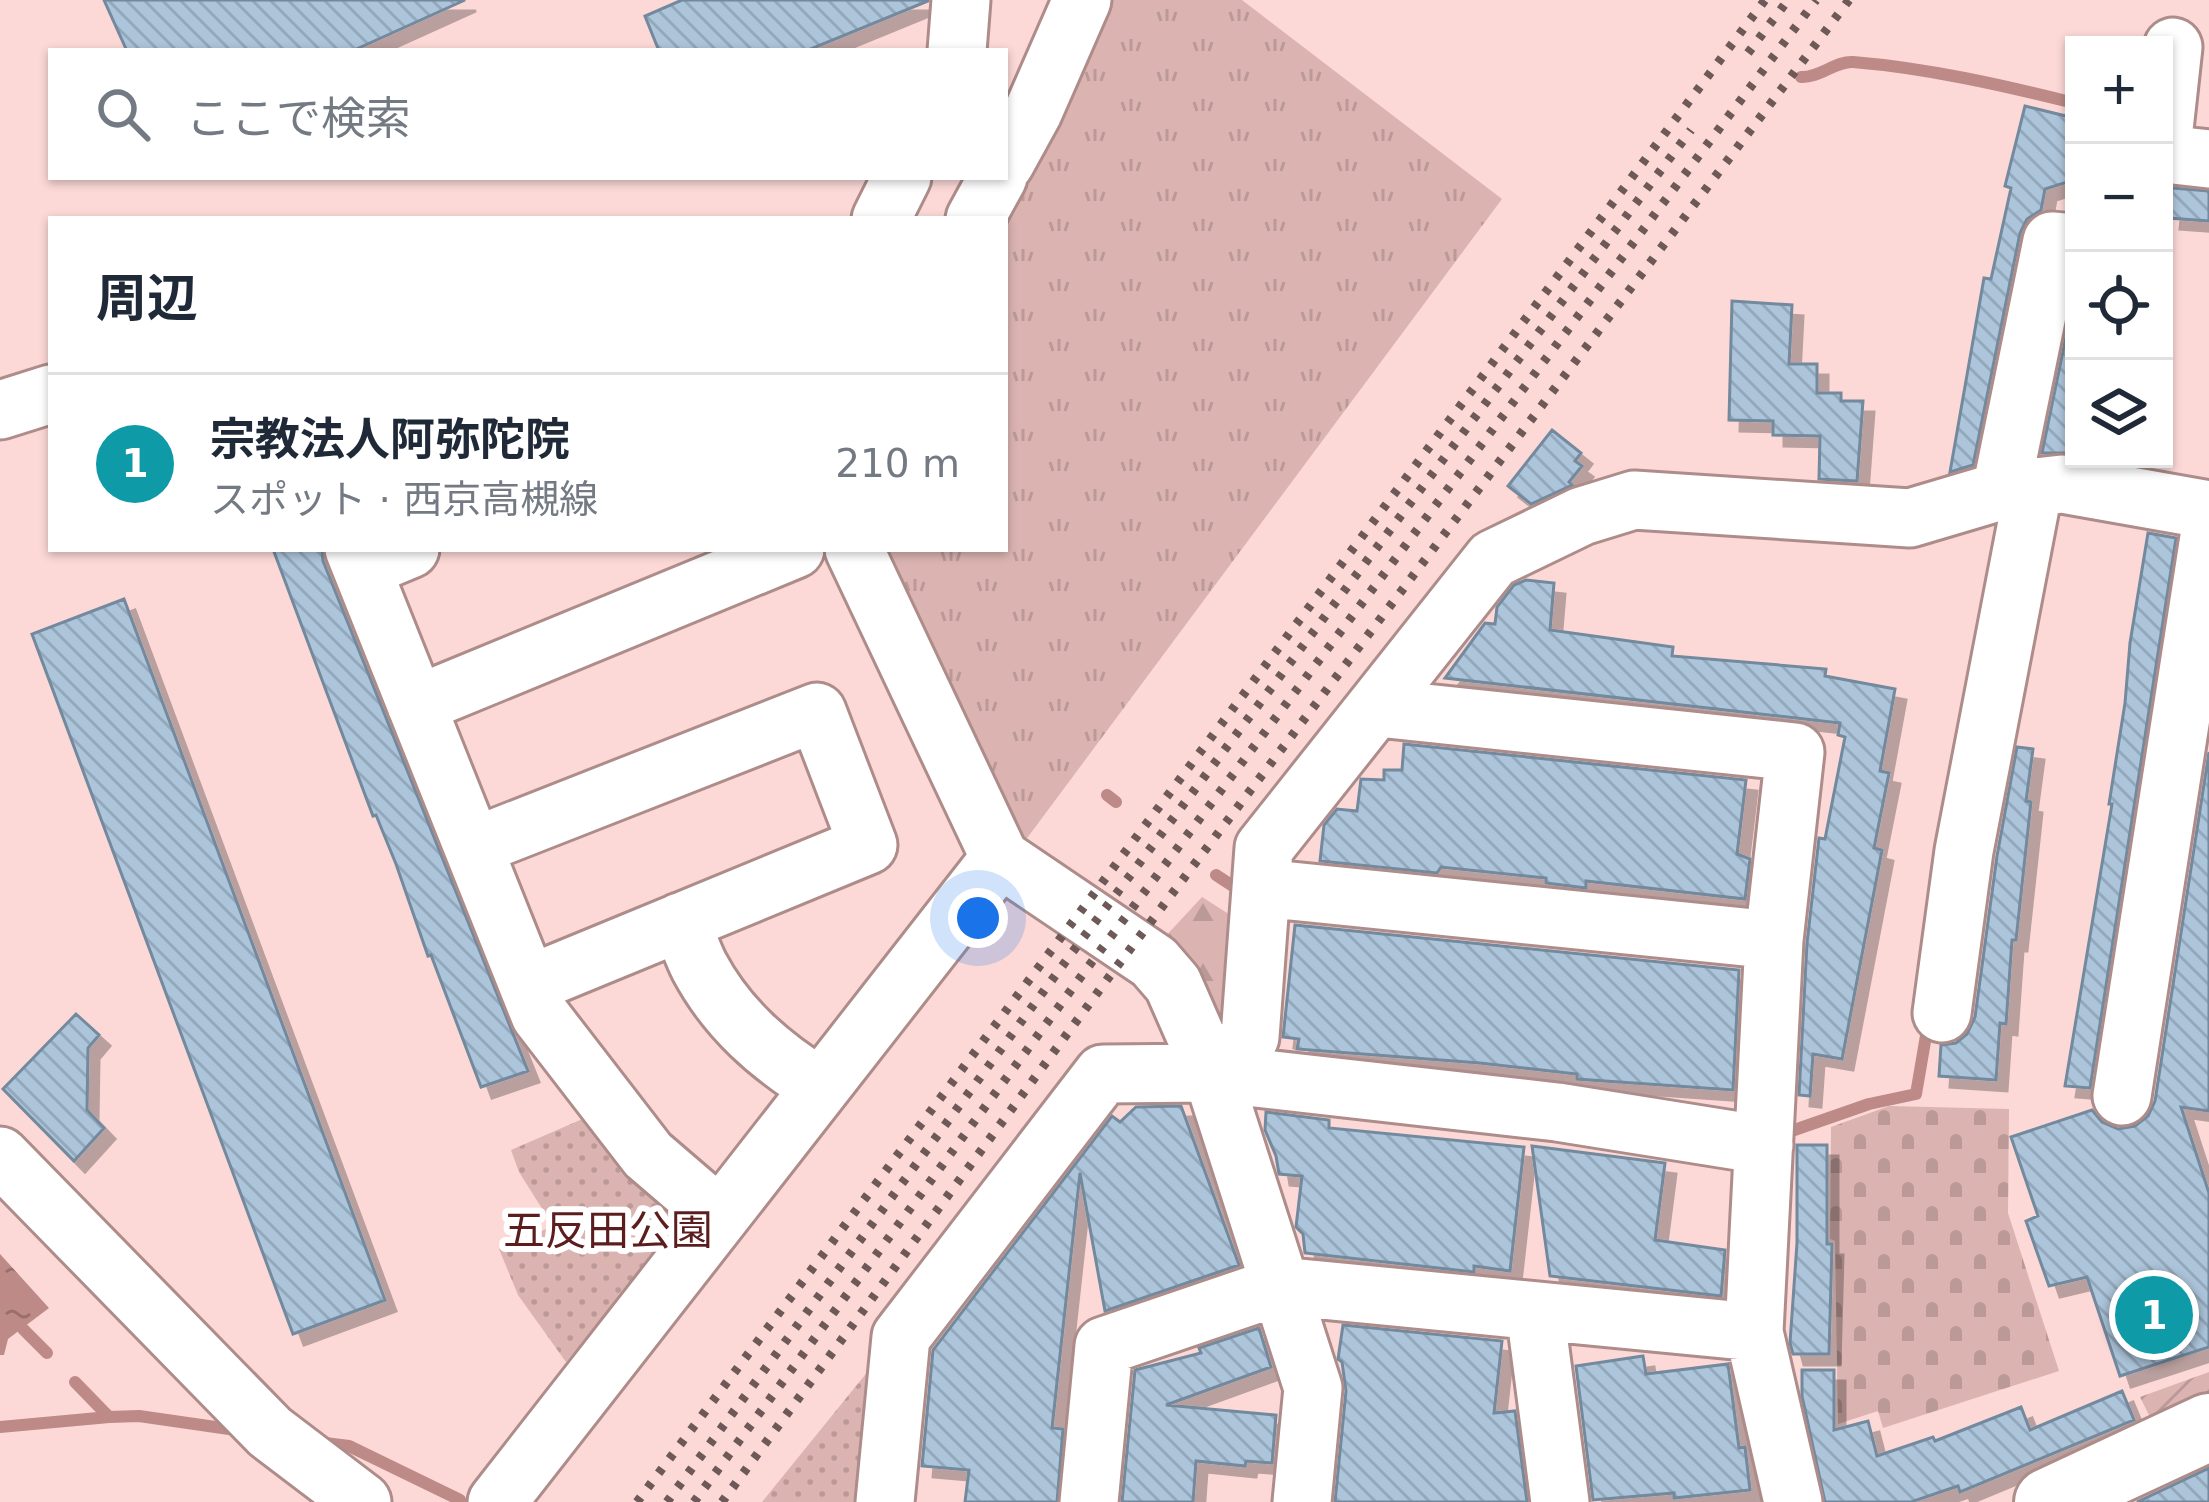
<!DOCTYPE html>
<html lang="ja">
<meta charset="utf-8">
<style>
:root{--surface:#fff;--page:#f6f6f7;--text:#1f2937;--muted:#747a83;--line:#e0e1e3;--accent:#296ea3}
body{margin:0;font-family:"DejaVu Sans","Noto Sans JP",sans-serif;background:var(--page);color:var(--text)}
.controls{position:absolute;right:36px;top:36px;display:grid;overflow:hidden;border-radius:0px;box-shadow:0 3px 9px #0004}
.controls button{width:108px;height:108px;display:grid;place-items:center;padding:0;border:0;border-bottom:3px solid var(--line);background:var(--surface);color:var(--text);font:60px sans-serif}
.you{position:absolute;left:978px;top:918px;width:42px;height:42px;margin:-30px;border:9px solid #fff;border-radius:50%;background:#1a73e8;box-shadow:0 0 0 18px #1a73e833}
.badge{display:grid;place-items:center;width:78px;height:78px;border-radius:50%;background:var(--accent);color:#fff;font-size:39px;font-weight:700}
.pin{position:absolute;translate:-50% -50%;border:6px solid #fff;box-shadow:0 3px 12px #0006}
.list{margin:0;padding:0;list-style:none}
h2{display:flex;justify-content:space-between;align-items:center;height:156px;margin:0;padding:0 48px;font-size:51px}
h2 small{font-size:39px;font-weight:400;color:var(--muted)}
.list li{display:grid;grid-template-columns:78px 1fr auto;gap:36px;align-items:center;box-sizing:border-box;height:180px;padding:0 48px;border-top:3px solid var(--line)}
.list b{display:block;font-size:45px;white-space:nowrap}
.list p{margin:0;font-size:39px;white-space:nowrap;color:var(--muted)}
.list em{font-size:39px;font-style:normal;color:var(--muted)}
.icon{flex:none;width:66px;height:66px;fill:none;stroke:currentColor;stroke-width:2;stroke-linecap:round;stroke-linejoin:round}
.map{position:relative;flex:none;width:2209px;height:1502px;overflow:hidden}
.search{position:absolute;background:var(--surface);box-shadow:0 3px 9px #0004;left:48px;top:48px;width:960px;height:132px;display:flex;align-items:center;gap:30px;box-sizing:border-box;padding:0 42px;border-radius:0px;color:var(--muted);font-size:45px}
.panel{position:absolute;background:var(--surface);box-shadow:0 3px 9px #0004;left:48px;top:216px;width:960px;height:336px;border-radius:0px}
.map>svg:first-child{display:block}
.grass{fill:url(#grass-tufts)}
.forest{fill:url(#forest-firs)}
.cemetery{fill:url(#cemetery-stones)}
.park{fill:url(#park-dots)}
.garden{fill:url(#garden-furrows)}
.water{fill:url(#water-ripples)}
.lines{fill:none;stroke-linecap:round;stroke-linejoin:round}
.stream{stroke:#bd8a87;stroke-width:12}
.building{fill:url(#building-back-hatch);stroke:#73899d;stroke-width:3;filter:url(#shadow)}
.minor-casing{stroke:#ad8c8a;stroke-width:63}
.major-casing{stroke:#ad8c8a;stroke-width:72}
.minor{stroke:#fff;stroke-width:57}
.major{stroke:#fff;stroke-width:66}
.rail{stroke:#6d5957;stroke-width:9;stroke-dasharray:6 12;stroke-linecap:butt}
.labels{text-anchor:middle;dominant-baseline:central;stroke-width:12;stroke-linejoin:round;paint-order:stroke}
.park-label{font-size:42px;fill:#5b1d1e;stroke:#fff}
</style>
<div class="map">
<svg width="2209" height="1502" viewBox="0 0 2209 1502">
<defs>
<pattern id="grass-tufts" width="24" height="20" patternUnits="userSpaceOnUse" patternTransform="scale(3)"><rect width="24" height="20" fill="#dbb4b1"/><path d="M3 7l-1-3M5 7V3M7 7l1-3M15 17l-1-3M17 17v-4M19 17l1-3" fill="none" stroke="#bb9997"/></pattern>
<pattern id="forest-firs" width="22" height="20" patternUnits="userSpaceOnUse" patternTransform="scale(3)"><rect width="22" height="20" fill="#dbb4b1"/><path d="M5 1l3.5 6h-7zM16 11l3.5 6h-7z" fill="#bb9997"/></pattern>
<pattern id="cemetery-stones" width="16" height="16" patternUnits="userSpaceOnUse" patternTransform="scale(3)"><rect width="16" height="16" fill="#dbb4b1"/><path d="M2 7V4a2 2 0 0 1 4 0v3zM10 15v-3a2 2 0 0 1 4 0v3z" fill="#bb9997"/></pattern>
<pattern id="park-dots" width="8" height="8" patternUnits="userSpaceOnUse" patternTransform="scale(3)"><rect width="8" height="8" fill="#dbb4b1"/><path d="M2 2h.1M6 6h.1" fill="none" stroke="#bb9997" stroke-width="1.8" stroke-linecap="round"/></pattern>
<pattern id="garden-furrows" width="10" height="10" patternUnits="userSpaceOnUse" patternTransform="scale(3)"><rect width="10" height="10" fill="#dbb4b1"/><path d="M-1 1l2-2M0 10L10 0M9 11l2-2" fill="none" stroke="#bb9997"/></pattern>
<pattern id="water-ripples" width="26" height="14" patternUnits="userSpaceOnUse" patternTransform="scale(3)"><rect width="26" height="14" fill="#bd8a87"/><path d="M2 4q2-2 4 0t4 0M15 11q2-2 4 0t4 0" fill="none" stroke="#996f6d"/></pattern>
<pattern id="building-back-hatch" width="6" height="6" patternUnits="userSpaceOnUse" patternTransform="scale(3)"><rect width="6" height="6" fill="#adc5db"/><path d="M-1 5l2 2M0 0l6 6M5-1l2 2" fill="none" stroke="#94a8bb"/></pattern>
<filter id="shadow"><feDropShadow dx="11" dy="11" stdDeviation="0" flood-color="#0004"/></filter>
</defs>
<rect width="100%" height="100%" fill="#fcd9d6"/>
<path class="grass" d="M1111 0H1242L1502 199 1022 845 885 549H1005V219Z"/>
<path class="forest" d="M1202 897 1246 925 1224 1032 1163 939Z"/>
<path class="cemetery" d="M1889 1106 2009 1109 2008 1213 2059 1371 1883 1428 1878 1411 1838 1424 1835 1241 1830 1239 1831 1127Z"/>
<path class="park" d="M587 1117 621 1172 683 1223 566 1362 518 1295 499 1249 553 1226 519 1172 511 1150Z
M873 1365 860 1502H762Z"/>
<path class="garden" d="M2209 1372V1392L2151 1419 2140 1397Z"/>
<path class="water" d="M0 1254 49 1308 8 1339 4 1355H0Z"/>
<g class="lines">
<path class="stream" d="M1801 77C1820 78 1835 61 1853 62 1927 68 2002 85 2074 103
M1107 795 1116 802
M1216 875 1245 894
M1780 1135 1869 1104 1916 1094 1928 1024
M23 1329 47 1353
M75 1382 109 1417 139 1416 243 1431
M0 1427 109 1417
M317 1442 349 1446 460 1500"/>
</g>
<path class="building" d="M104 0H465L352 51H127Z
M682 0H928V1L806 51H659L645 16Z
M2025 106 2074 118V180L2045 189 2041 210 2027 219 2020 233 1973 465 1950 472 1984 278 1991 279 2011 188 2005 186Z
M2172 188 2209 191V221L2169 218Z
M2074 298V453H2042Z
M1732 301 1792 305 1789 364H1817V393H1841V401H1863L1857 481 1819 479 1820 436 1773 435V421L1729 420Z
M1552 430 1581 453 1575 461 1582 466 1569 482 1572 485 1531 504 1508 486Z
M2148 533 2176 538 2090 1088 2065 1086 2112 804H2109L2125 703 2130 643Z
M273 549H322L323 561 528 1071 481 1087 431 955 428 956 396 864 376 815 373 816Z
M1526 580 1554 583 1550 630 1673 647 1672 656 1826 669 1825 676 1895 689 1880 771 1889 773 1874 848 1882 850 1842 1059 1813 1054 1810 1096 1799 1095 1807 943 1819 838 1825 839 1845 737 1838 735 1840 723 1445 678 1485 623 1495 624 1497 607 1514 585Z
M124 599 385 1300 293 1334 32 634Z
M1404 744 1746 780 1737 854 1750 859 1745 899 1586 881V888L1546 883V878L1441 867 1437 873 1320 861 1324 825 1337 809 1357 811 1361 779 1384 780V770H1402Z
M2017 747 2033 749 2026 801 2031 802 2016 940H2012L2006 1024 2000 1023 1996 1080 1939 1076 1941 1045 1956 1043 1967 1034 1975 1017 1997 856Z
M2209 752V1111L2181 1107 2209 1193V1347L2120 1376 2087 1277 2049 1286 2026 1221 2038 1216 2011 1137 2092 1110 2102 1122 2118 1129 2135 1126 2148 1116 2155 1101Z
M1295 925 1739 970 1733 1090 1577 1079V1074L1480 1063 1297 1049 1299 1039 1283 1037Z
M76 1014 99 1035 88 1048 87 1110 104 1128 74 1161 3 1089Z
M1181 1106 1239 1265 1105 1311 1080 1173 1052 1428 1063 1429 1057 1502H965L969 1470 922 1466 933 1350 1112 1116 1120 1122 1136 1107Z
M1266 1112 1329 1120V1128L1524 1147 1510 1271 1474 1266V1272L1305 1253 1303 1234 1296 1227 1302 1176 1279 1174 1276 1156 1265 1130Z
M1797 1145H1827V1244H1832L1829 1354H1793L1790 1343 1797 1243Z
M1532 1146 1665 1163 1655 1240 1725 1250 1721 1296 1550 1276Z
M1343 1325 1502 1341 1494 1413 1515 1411 1527 1502H1335L1346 1391 1342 1362 1338 1359Z
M1259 1328 1271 1367 1166 1405 1276 1415 1272 1463 1246 1461 1245 1466 1196 1461 1193 1502H1122L1135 1370 1201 1353 1199 1348Z
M1643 1356 1646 1374 1728 1364 1739 1448 1745 1447 1750 1490 1674 1498V1493L1593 1500 1576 1366Z
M1802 1370H1834V1430L1868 1421 1877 1456 1933 1437 1935 1441 2021 1407 2030 1430 2122 1391 2134 1420 1960 1492 1958 1486 1911 1502H1825L1802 1396Z
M2209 1468V1502H2137Z"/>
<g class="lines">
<defs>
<path id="minor" d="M957 51 961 0
M2164 129 2173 47
M2164 154 2209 159
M1005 163 1033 112 1082 0
M881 219 902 177
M975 219 998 177
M0 410 51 394
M2001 491 2052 241 2074 243
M354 549 540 1015 648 1155 719 1216
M854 549 1000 858 1154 962 1173 984 1212 1073 1313 1388 1302 1502
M362 569 410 549
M416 705 795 549
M1378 708 1795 752 1774 940 1754 1332 1793 1502
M473 847 817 712 868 845 528 985
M1261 888 1774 940
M680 922C687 936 692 952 699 966 727 1019 770 1056 820 1087
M1942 1013 1964 851 2034 486
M1212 1073 1250 1037 1264 848 1493 559 1582 516 1634 500 1910 518 2001 491 2062 484 2209 510
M2122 1096 2209 537
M0 1156 270 1432 362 1502
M1535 1311 1560 1502
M497 1502 1000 858
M885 1502 901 1337 1103 1074 1212 1073 1557 1112 1764 1145
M1089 1502 1104 1346 1280 1286 1754 1332"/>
<path id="major" d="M2048 1502 2209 1427"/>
</defs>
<use href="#minor" class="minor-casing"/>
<use href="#major" class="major-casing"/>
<use href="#minor" class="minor"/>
<use href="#major" class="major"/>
<path class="rail" d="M1748 53 1788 0
M637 1502 1765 0
M667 1502 1077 946 1691 130
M694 1502 1094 959 1816 0
M722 1502 1109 977 1849 0"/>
</g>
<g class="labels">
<g class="park-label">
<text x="608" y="1230">五反田公園</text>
</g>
</g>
</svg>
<div class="controls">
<button>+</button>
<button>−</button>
<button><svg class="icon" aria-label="locate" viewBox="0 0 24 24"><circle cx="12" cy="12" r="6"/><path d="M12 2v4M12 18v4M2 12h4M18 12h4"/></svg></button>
<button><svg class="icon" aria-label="layers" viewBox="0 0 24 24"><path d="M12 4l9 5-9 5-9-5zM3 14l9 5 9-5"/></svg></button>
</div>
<div class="you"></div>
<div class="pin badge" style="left:2154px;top:1315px;background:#0f9aa8">1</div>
<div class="search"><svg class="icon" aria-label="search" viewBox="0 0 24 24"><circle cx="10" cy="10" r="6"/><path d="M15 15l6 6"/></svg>ここで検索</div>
<section class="panel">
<h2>周辺<small></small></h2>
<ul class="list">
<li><span class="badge" style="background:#0f9aa8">1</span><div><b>宗教法人阿弥陀院</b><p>スポット · 西京高槻線</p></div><em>210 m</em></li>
</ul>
</section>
</div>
